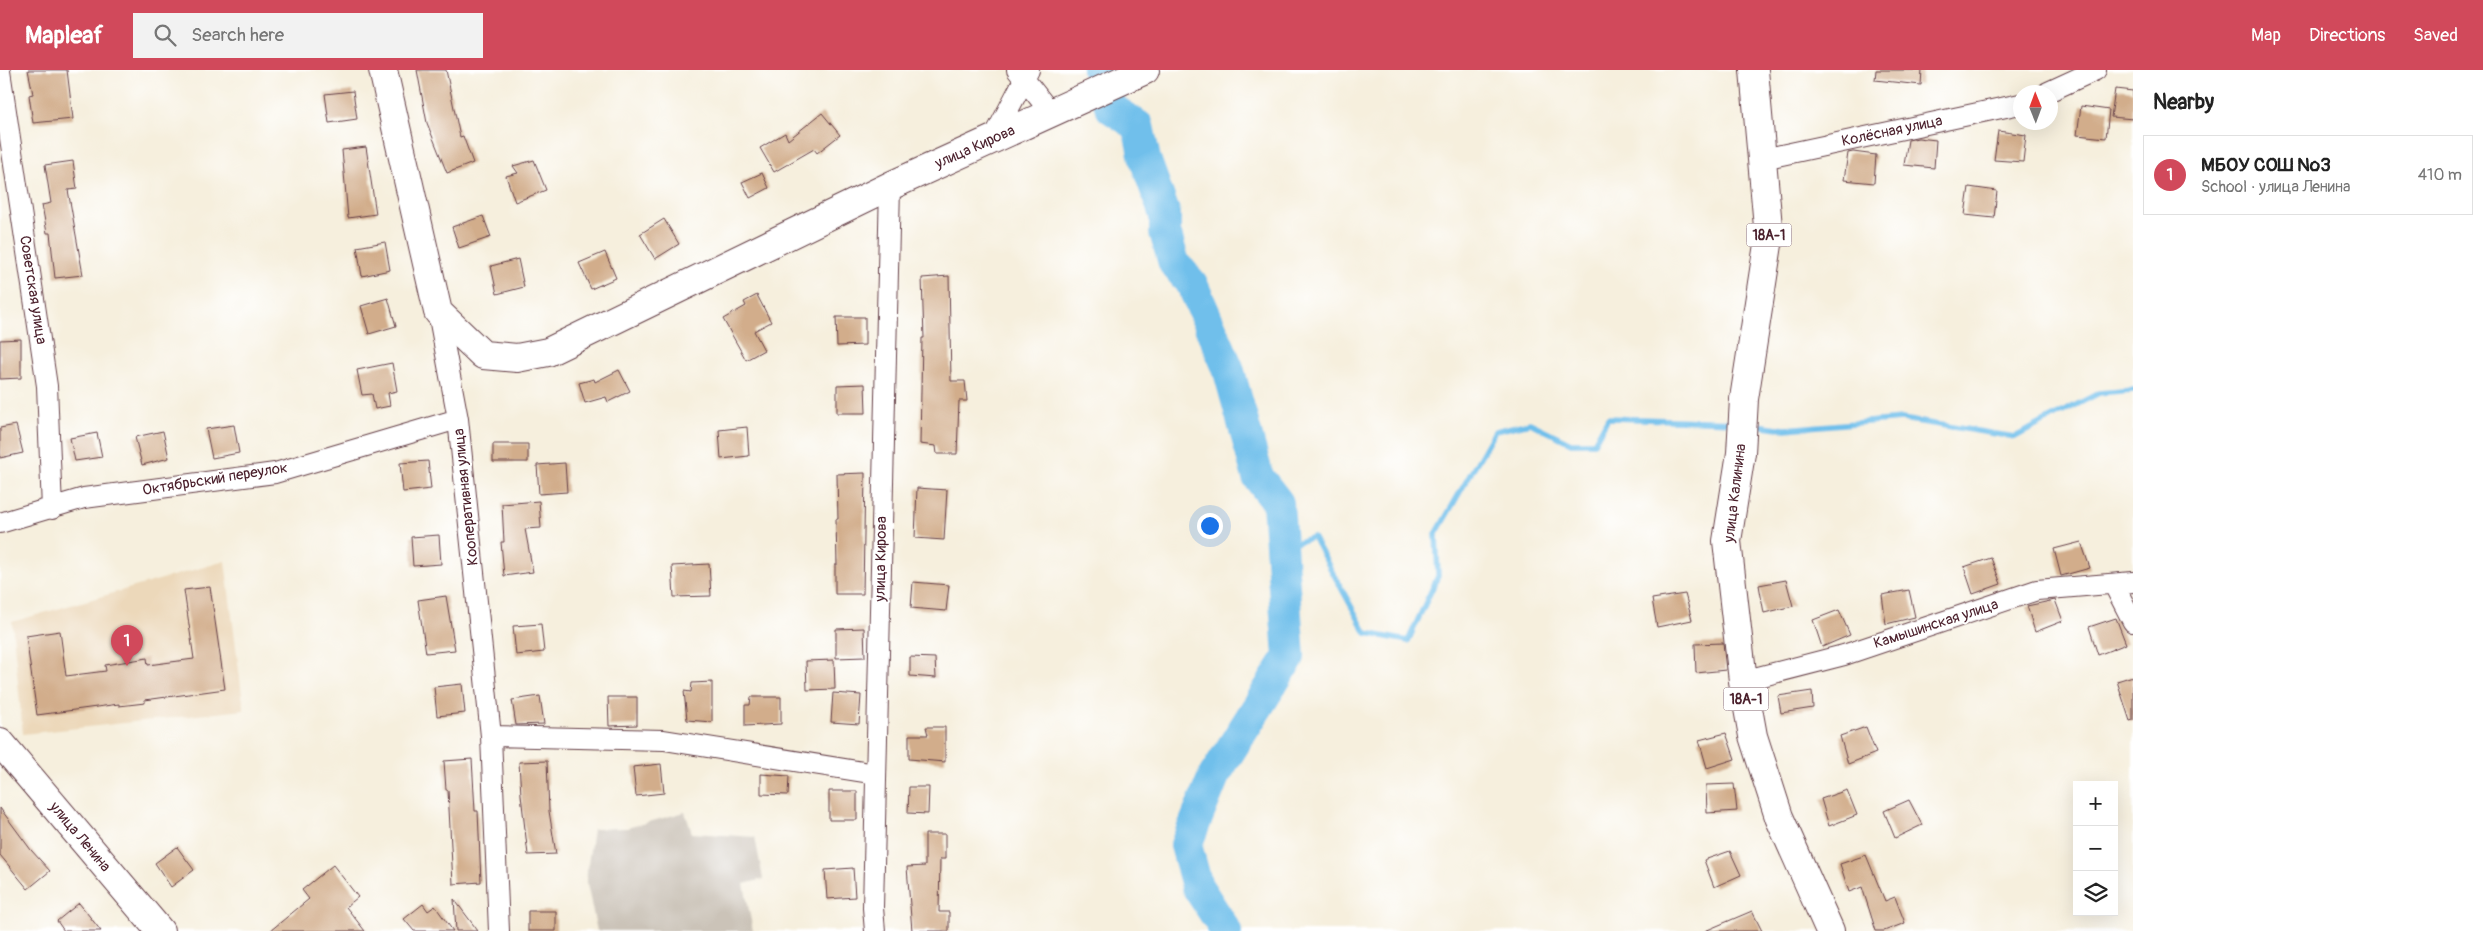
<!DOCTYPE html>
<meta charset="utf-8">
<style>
:root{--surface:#fff;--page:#f2f2f2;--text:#222;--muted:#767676;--line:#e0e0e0;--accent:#d1495b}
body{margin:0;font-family:Pangolin,sans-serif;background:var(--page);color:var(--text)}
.controls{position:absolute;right:15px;bottom:15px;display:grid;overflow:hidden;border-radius:0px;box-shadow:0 5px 20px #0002}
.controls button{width:45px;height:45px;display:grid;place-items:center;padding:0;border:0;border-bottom:1px solid var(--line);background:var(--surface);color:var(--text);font:25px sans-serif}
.compass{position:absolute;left:2013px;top:15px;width:45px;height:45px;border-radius:50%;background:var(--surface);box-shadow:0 5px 20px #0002;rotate:359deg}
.you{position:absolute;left:1209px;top:455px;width:18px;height:18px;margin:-12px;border:4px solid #fff;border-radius:50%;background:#1a73e8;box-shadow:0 0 0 8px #1a73e833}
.badge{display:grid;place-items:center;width:32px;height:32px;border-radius:50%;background:var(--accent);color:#fff;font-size:16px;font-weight:700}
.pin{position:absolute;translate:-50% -41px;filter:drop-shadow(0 1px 2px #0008)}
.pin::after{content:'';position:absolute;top:26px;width:18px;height:15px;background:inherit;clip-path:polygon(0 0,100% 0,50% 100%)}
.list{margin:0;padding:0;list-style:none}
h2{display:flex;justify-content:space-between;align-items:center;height:65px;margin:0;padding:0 20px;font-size:21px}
h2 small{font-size:16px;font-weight:400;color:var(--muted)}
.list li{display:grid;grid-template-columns:32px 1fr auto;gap:15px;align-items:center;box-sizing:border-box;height:80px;margin:0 10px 10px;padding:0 10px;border:1px solid var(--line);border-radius:0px}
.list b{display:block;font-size:19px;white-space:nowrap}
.list p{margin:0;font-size:16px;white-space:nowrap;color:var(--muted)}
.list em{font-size:16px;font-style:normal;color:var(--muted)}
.icon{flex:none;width:28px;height:28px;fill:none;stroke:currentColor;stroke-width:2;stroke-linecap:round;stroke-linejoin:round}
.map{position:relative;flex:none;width:2133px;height:861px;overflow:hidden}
header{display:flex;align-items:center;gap:30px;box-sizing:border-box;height:70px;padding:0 25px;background:var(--accent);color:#fff}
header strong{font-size:24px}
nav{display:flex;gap:28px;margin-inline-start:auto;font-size:18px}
.search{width:350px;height:45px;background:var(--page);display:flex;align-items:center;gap:12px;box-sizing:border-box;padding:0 18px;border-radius:0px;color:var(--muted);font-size:19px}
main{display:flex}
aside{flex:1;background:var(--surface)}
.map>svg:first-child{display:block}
.built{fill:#ecd8ba}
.industrial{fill:#cbc3b8}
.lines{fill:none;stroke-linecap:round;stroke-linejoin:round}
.stream{stroke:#70bfeb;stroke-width:5.5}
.river{stroke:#70bfeb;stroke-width:32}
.building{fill:#d2ad8b}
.street-casing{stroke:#643e46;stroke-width:22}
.secondary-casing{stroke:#643e46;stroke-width:30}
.primary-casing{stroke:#643e46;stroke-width:30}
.street{stroke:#fff;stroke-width:20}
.secondary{stroke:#fff;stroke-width:28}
.primary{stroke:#fff;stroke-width:28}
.labels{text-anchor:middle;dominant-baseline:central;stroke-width:4;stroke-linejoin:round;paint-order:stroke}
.shield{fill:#fff;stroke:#80626b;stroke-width:1}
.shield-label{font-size:14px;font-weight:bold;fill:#4a1f2b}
.street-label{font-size:15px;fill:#4a1f2b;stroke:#fff}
</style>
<header>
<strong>Mapleaf</strong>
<div class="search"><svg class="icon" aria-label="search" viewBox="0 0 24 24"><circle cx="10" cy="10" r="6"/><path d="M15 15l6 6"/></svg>Search here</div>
<nav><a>Map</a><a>Directions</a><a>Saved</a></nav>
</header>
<main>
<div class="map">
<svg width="2133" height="861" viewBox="0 0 2133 861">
<rect width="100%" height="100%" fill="#fff"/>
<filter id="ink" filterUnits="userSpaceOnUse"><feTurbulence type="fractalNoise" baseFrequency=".02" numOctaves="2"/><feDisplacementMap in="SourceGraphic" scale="10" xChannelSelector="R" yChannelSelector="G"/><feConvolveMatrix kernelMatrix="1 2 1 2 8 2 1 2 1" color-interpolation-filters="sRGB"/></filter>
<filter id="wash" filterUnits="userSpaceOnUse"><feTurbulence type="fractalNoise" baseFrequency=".0096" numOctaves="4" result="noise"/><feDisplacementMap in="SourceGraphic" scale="20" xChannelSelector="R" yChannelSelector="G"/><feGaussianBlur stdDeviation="1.12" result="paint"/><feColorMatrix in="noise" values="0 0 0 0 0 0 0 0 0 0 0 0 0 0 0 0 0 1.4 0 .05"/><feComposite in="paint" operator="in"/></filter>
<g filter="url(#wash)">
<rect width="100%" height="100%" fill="#f6efdd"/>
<path class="built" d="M225 491 244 640 23 664 12 552Z"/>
<path class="industrial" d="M685 742 692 763 755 767 763 809 744 814 753 861H597L586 809 593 759 627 758Z"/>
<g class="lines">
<path class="stream" d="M1751 354 1785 359 1902 349 2015 367 2099 323 2133 320
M1281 478 1313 467 1366 563 1408 571 1438 506 1436 464 1495 361 1530 353 1571 373H1594L1608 348 1737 352"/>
<path class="river" d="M1098 0 1111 38 1138 56 1145 89 1165 145V162L1174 193 1192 214 1228 298 1258 407 1278 433 1289 587 1214 706 1186 775 1197 816 1226 861"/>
</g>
<g id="blocks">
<path class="building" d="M28 0H67L73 49 33 53 29 25 33 24Z
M417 0H446L460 67 463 66 473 93 447 103 427 53Z
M1876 0H1922L1921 15 1875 10Z
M2115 19 2133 21V49L2111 47Z
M353 21 357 49 329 53 325 24Z
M2081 36 2109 40 2106 68 2077 65Z
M822 43 840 65 817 83 814 79 774 102 760 78 785 63 788 70Z
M1998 61 2026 65 2023 92 1994 90Z
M1918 68 1936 70 1934 98 1904 95 1908 70Z
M366 77 376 144 348 148 342 80Z
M1853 82 1876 85 1874 113 1844 110 1848 83Z
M534 90 546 120 515 132 506 106 518 103 513 96Z
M73 91 77 119 68 120 83 205 55 208 50 163H47L42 135 51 133 45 95Z
M762 103 769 118 750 128 742 112Z
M1969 117 1997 121 1994 148 1965 145Z
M483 146 491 167 459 178 452 157Z
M664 149 679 174 655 189 640 164Z
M385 172 390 200 362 206 357 177Z
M605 182 616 208 591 219 579 193Z
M518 189 524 217 497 224 491 196Z
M949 206 951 311H965L967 331H959L957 384H937L936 376 920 374 922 268H924L922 208Z
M757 225 771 252 754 261 764 280 746 290 723 249 746 236 744 232Z
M388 228 396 256 369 264 361 236Z
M836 247H865V275L837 276Z
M21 269V308L0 309V270Z
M392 293 397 321 388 323 390 336 375 339 372 324 362 325 357 300Z
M619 300 630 321 608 332 606 327 585 333 579 313 594 309 595 312Z
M865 314 866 343H837V315Z
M16 355 23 383 0 388V358Z
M234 355 239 383 212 388 206 359Z
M747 357 749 386 721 389 719 360Z
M163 361 169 388 142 395 135 367Z
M97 363 102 387 75 391 70 368Z
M493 374H528V392H493Z
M428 391 431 419 403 422 400 393Z
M565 393 567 422 539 424 537 395Z
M865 403 863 524H835V495H837L836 449H838L837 404Z
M917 418 947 420 944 470 915 468Z
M539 431 541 458 525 459 533 502 504 506 501 472H504L502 434Z
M439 465 441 494 413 496 411 467Z
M2081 472 2090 498 2061 506 2054 479Z
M1991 488 2001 514 1973 524 1964 497Z
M709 494 711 526 674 527 672 496Z
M1786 510 1793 536 1764 543 1759 515Z
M913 512 949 515 946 541 911 538Z
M210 517 225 619 145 630V633L119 636V634L37 645 26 566 60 561 66 606 106 601 105 595 147 588 148 595 194 589 184 520Z
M1909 520 1915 547 1886 554 1882 525Z
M1685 524 1692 550 1657 557 1652 529Z
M446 526 455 580 426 583 418 530Z
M2055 530 2063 551 2035 562 2027 536Z
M1839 540 1850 565 1822 577 1813 550Z
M2116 548 2126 574 2098 585 2089 557Z
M541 554 544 582 516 585 513 556Z
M864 558 865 587 836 588V559Z
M1723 573 1726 600 1696 603 1695 574Z
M910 587 935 588 936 608 910 606Z
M834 590 835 619 807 620 806 591Z
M2133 606V650L2130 651 2117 611Z
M712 612V652L687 650 684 621 691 622 692 613Z
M462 614 465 643 437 646 434 617Z
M1812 621 1813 638 1781 643 1778 626Z
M833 623 861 625 859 654 831 652Z
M540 626 544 654 516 655 512 630Z
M608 627H637V655L609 656Z
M751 627H781V654L745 656V635H750Z
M926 657H945V692L909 689V665H928Z
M1866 657 1876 683 1848 694 1840 666Z
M1726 663 1735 689 1707 698 1699 670Z
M472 689 475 741H478L481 812 453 814 448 720H446L444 691Z
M547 691 549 741 556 784 528 785 521 725 519 692Z
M661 694 664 723 636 726 633 697Z
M761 704 789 706 788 725 761 724Z
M1734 714 1737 741 1707 743 1706 715Z
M909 717H929L928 744 908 743Z
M1847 720 1857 745 1829 756 1821 729Z
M829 721H857V750H829Z
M1909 730 1922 755 1895 768 1884 741Z
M0 738 31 780 50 801 28 819 0 785Z
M925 764H945V789H940L939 842H949V861H912L907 797 925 796Z
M177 777 194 800 171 817 155 793Z
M1730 781 1741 805 1714 817 1704 790Z
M1866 785 1885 831 1895 827 1905 853 1884 861H1876L1862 817 1849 822 1840 794Z
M333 795 358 827 346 837 365 861H270L309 829 302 820Z
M853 798 855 827 827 829 825 800Z
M454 829 478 861H456Z
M79 833 101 861H64L57 851Z
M423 834 428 841 435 836 453 861H414L404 849Z
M528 841H556V861H528Z
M1752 841 1762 861H1705Z"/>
</g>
</g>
<g filter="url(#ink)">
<use href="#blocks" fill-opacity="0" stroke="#643e46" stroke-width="1"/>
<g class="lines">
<defs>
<path id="street" d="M1017 0 1051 43
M0 1 47 316 52 439
M2048 22 2096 0
M993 69 1029 0
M1763 89 2020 34
M438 242 458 349 491 666 499 861
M0 453 84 428 275 403 458 349
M2114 515 2133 552
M1743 611 1844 585 2037 520 2133 512
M491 666 664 670 876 704
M875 861 873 838 890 116"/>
<path id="secondary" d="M383 0 438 242 483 285 517 288 548 282 890 116 1145 0
M0 672 160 861"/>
<path id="primary" d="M1754 0 1769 168 1744 329 1741 383 1727 471 1743 611 1753 666 1779 747 1830 861"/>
</defs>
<use href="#street" class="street-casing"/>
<use href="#secondary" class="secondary-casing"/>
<use href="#primary" class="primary-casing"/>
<use href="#street" class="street"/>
<use href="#secondary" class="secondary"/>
<use href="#primary" class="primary"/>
</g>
</g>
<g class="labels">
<g class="shield">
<rect x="1746.5" y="153.5" width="45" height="23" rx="4"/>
<rect x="1723.5" y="617.5" width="45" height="23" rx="4"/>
</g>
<g class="shield-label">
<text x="1769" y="165">18А-1</text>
<text x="1746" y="629">18А-1</text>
</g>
<g class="street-label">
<text transform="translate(1892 61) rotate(-12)">Колёсная улица</text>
<text transform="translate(975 77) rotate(-24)">улица Кирова</text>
<text transform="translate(33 220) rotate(81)">Советская улица</text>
<text transform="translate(215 409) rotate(-9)">Октябрьский переулок</text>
<text transform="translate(1735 423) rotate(-83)">улица Калинина</text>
<text transform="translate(466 427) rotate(-96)">Кооперативная улица</text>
<text transform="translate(881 489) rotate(-89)">улица Кирова</text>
<text transform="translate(1936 554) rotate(-18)">Камышинская улица</text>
<text transform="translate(80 767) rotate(50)">улица Ленина</text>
</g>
</g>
</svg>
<div class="controls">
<button>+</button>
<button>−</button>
<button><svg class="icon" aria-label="layers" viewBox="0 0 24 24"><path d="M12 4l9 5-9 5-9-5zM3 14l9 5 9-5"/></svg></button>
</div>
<svg class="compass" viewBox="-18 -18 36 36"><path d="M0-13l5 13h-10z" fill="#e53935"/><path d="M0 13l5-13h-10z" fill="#767676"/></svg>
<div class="you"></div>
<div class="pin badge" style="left:127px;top:596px">1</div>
</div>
<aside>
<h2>Nearby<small></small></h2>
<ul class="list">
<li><span class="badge">1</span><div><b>МБОУ СОШ №3</b><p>School · улица Ленина</p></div><em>410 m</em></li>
</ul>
</aside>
</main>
